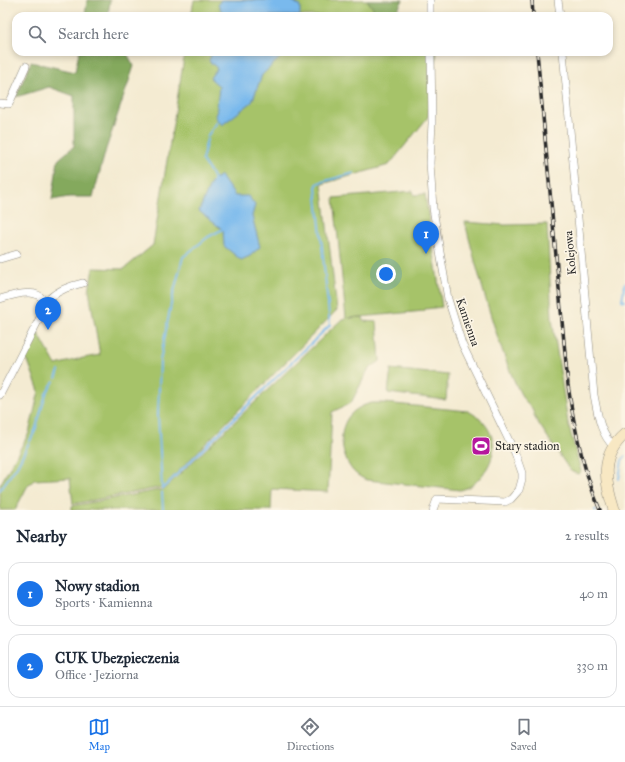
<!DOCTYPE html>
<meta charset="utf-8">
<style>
:root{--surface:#fff;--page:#f2f2f3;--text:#1f2937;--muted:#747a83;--line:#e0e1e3;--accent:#1a73e8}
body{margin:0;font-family:"IM FELL Great Primer",serif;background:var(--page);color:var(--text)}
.you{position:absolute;left:386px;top:274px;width:14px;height:14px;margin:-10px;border:3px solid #fff;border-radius:50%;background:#1a73e8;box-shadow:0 0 0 6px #1a73e833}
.badge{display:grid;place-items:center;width:26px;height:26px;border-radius:50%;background:var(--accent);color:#fff;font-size:13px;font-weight:700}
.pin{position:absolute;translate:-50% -33px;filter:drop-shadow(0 1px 2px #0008)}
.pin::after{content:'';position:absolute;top:21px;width:14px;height:12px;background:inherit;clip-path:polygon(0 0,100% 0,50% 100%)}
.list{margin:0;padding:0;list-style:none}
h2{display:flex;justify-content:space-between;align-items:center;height:52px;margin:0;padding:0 16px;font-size:17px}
h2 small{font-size:13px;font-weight:400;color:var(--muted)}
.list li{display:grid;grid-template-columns:26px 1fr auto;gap:12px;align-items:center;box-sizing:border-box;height:64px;margin:0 8px 8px;padding:0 8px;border:1px solid var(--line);border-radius:12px}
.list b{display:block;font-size:15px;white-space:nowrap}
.list p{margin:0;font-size:13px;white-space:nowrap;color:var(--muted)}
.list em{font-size:13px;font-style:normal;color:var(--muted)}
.icon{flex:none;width:22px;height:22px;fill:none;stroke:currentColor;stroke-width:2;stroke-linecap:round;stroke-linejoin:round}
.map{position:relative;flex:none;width:625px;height:510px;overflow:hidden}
.search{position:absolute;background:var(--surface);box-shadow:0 2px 6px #0003;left:12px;right:12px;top:12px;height:44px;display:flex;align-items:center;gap:10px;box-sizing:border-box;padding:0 14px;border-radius:12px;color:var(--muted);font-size:15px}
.sheet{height:196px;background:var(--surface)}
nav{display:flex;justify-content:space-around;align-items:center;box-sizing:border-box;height:56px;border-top:1px solid var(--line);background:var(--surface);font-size:11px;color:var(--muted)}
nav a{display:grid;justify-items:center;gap:2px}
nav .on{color:var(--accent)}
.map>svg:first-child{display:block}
.green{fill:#a6c369;stroke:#68774a}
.forest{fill:#84a95d;stroke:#586a44}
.water{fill:#79b9ed;stroke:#52728c}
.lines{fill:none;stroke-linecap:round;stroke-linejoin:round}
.stream{stroke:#79b9ed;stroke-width:2}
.street-casing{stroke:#908b7e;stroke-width:8}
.secondary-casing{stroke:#908b7e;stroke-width:12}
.street{stroke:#fff;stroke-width:7}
.secondary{stroke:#f8e8c3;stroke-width:11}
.rail-casing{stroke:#2b2b2b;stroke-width:3.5}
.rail{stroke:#fcf5e5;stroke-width:2;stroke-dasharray:6;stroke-linecap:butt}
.labels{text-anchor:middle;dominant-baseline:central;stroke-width:3.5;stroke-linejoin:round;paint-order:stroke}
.street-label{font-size:12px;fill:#2b2b2b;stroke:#fcf5e5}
.poi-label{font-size:12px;fill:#2b2b2b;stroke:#fcf5e5;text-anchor:start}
</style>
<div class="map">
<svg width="625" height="510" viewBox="0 0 625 510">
<rect width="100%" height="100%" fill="#fcf5e5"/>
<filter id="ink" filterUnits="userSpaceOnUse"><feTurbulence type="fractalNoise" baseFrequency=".025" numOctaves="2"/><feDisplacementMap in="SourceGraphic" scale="8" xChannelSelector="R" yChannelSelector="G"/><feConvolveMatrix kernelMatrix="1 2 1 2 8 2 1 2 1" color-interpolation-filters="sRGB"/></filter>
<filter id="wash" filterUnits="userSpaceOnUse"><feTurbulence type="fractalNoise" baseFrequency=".012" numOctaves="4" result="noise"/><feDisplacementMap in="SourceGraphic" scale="16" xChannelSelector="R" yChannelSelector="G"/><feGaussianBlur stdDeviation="0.9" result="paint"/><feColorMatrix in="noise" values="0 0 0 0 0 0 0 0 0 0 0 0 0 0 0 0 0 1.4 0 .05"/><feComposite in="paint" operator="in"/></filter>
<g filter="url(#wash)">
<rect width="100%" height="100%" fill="#f4ebd2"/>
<path class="green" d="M194 0H367L375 11 412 16H191Z
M185 52H437L428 117 389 165 322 184 337 310 163 487 73 504 70 478 34 480 27 487 15 510H0V485L29 433 39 391 28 361 24 360 38 333 56 365 78 359 100 355 89 291 93 268 124 269 153 245Z
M413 191 414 195 425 194 442 307 425 309 424 311 349 318 363 317 364 321 377 322 380 361 368 370 351 403 332 412 328 492 272 489 271 510H72V506L164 489 342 319 346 318 334 198Z
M465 222 505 225 547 224 552 319 568 423 581 471 579 474 572 472 569 469 535 418 532 408C510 397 472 252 465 222Z
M391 369 448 375 446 400 388 393Z
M372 403H384L468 411C495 425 501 451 483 474 476 483 470 488 460 490L367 480C356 476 350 469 346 459 336 433 344 409 372 403Z"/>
<path class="forest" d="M87 0H110L108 16H85Z
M367 0H403L395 14 375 11Z
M79 52H126L134 66 106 149 93 197H69L52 200 58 160 74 146V96L49 87 16 97 31 62 75 72Z"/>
<path class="water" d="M221 0H291L300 6V16H224L218 4Z
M212 52H286L262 75 252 102 222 125 216 118 219 86 210 78 217 68 209 61Z
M220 175 235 196H248L255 205 252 216 260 247 250 256 241 260 224 246 223 230 199 211 211 183Z"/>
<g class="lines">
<path class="stream" d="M214 183V178L202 160 208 135 218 121
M625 283 622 300 625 301
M56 378 59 371
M619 479 622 460 625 456
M162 488 158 415 160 361 172 299 183 257 208 237 223 229
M162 489 330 325 316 187 318 183 354 173
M0 490 17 466 35 431 46 394 54 381
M162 492 163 510
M595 510H596"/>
</g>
</g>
<g filter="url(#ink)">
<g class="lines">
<defs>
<path id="street" d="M430 0V16
M558 0 560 16
M431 52 432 123 430 163 433 208 440 252 448 299 462 344 515 453 522 473V479L519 490 511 499 505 502 437 499 433 510
M563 52 594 395C598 414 599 432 614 447
M0 103 9 104 26 66
M0 259 17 254
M0 299C9 296 28 290 38 295 41 297 44 300 47 303
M0 395 50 298C60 289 71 286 83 283"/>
<path id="secondary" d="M614 510C605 482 599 456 625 434"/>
</defs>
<use href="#street" class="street-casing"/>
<use href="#secondary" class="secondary-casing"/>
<use href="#street" class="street"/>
<use href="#secondary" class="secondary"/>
<defs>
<path id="rail" d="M532 0 533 16
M537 52 568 385C574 428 583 470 600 510"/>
</defs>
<use href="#rail" class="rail-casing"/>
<use href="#rail" class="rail"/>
</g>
</g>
<defs>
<symbol id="stadium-square" viewBox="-11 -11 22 22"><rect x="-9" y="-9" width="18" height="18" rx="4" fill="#b5179e" stroke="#fcf5e5"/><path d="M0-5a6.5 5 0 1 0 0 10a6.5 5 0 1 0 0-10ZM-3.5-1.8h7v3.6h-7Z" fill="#fff"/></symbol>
</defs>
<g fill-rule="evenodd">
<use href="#stadium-square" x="470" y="435" width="22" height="22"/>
</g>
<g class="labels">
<g class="street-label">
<text transform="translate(570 253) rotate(-95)">Kolejowa</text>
<text transform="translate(468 322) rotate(71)">Kamienna</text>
</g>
<g class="poi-label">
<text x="495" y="446">Stary stadion</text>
</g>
</g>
</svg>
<div class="you"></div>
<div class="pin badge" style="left:426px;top:254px">1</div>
<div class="pin badge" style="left:48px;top:330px">2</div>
<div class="search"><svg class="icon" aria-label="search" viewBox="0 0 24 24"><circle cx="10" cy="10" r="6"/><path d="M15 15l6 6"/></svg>Search here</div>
</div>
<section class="sheet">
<h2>Nearby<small>2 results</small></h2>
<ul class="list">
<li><span class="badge">1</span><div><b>Nowy stadion</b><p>Sports · Kamienna</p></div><em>40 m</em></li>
<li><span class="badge">2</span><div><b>CUK Ubezpieczenia</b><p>Office · Jeziorna</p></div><em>330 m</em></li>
</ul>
</section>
<nav>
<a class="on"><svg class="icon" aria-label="map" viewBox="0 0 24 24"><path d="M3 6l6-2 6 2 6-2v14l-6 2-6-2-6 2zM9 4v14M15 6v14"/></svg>Map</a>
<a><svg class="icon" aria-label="directions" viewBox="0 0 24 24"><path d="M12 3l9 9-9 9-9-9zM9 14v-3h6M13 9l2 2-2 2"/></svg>Directions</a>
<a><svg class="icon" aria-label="saved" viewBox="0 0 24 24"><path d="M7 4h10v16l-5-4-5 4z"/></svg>Saved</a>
</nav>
